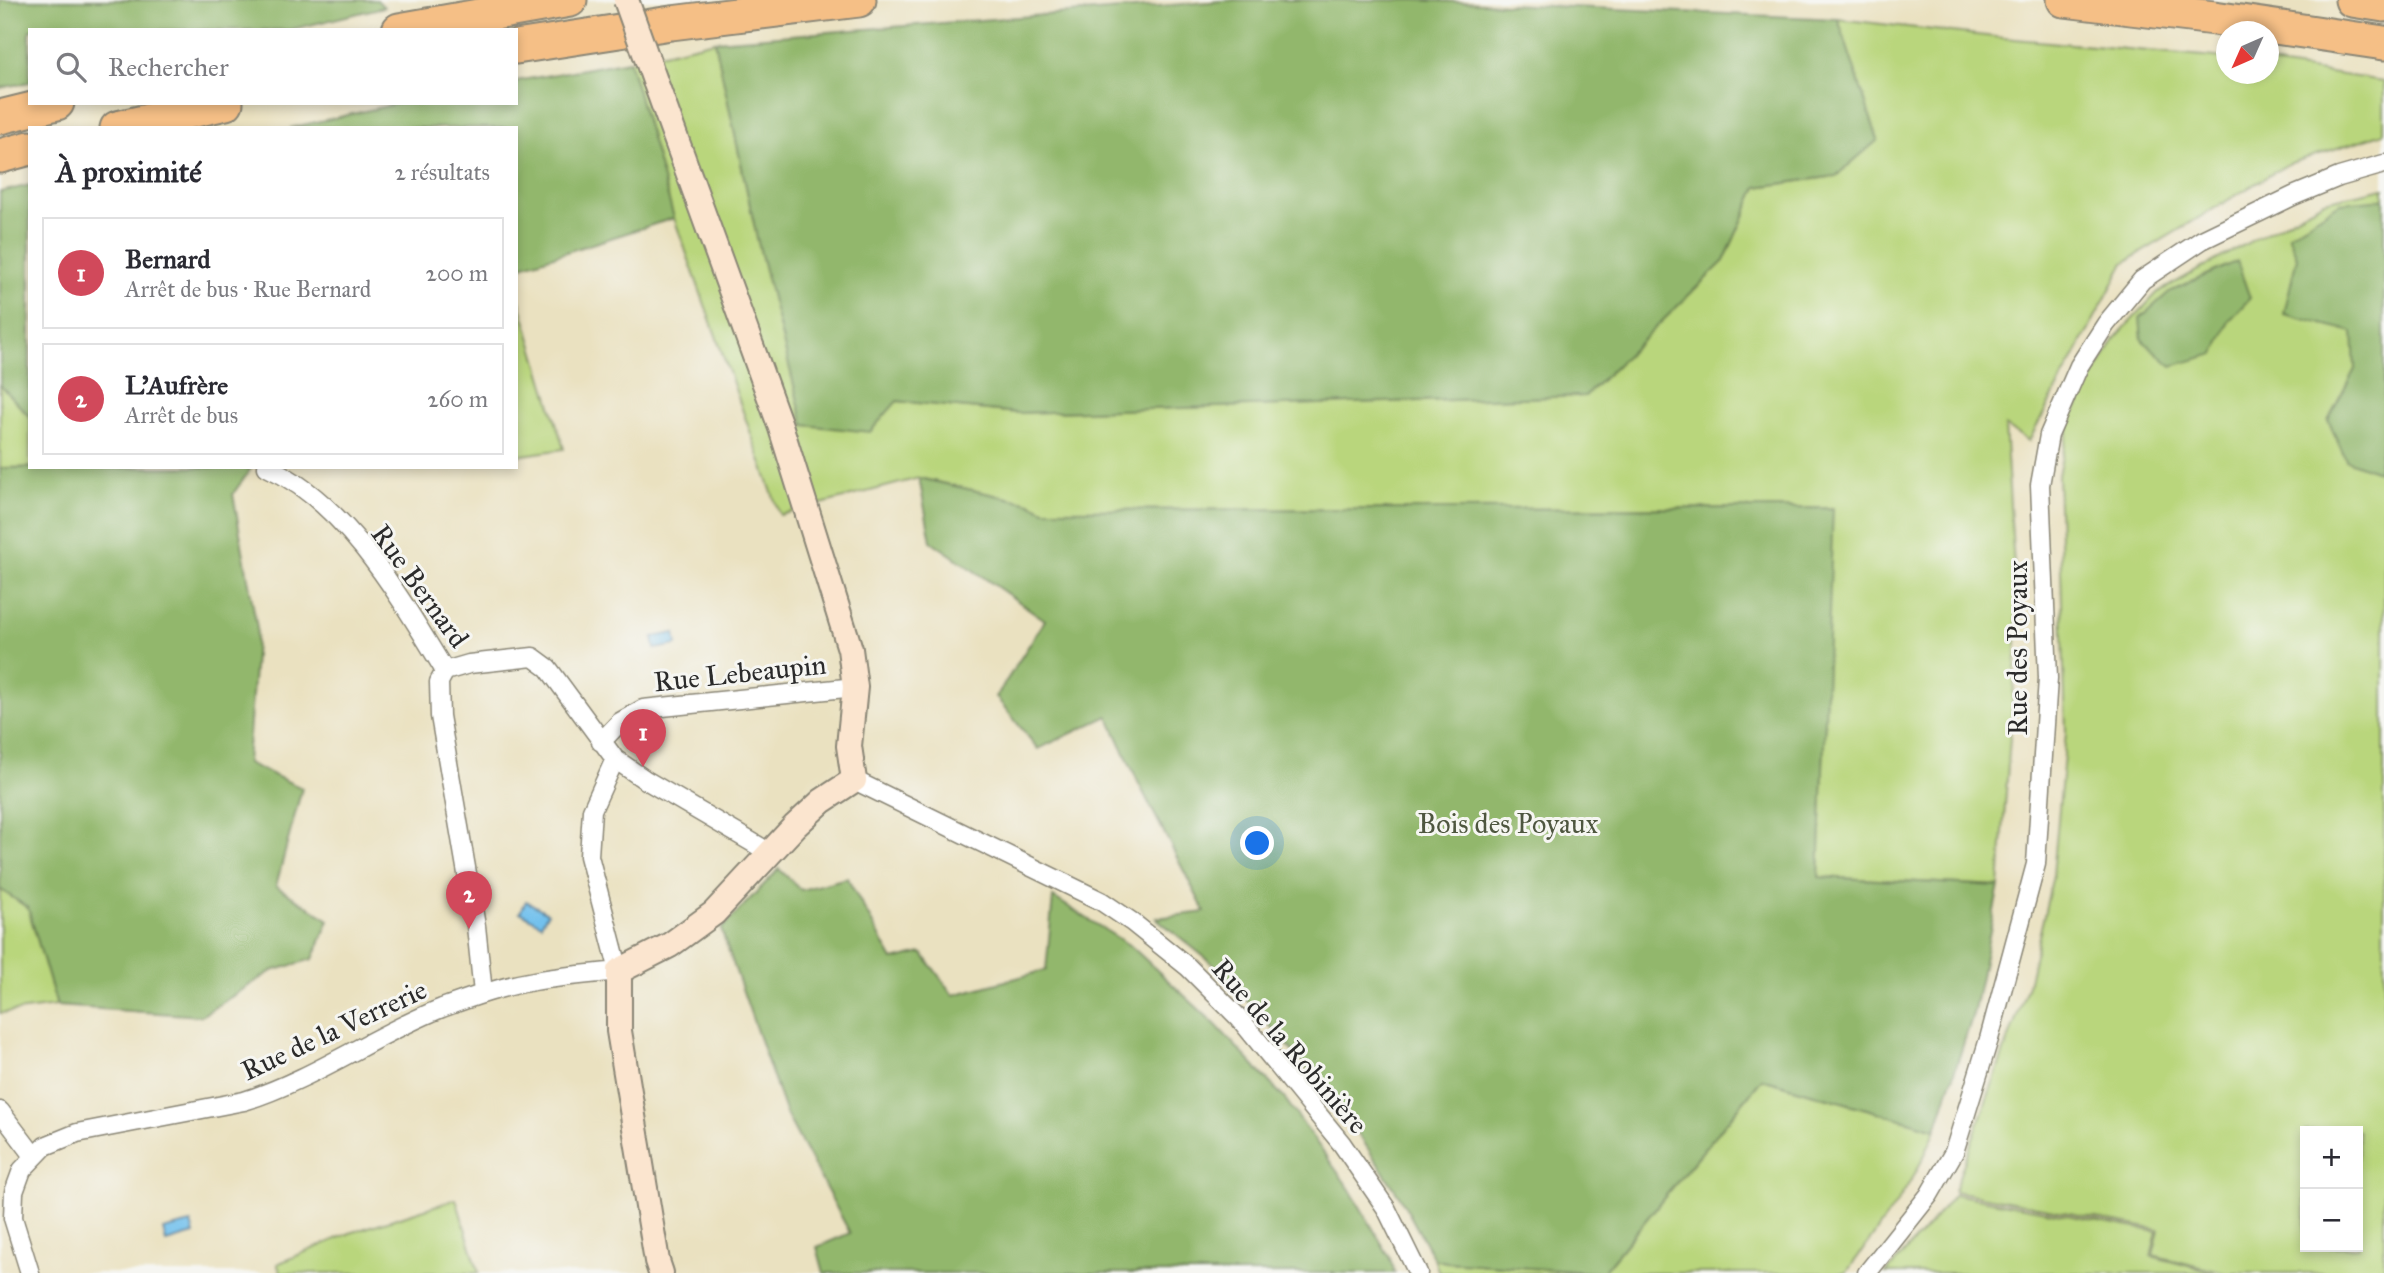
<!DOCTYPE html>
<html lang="fr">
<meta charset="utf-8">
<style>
:root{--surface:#fff;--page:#f2f2f3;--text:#2b2b33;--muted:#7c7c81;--line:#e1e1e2;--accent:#d1495b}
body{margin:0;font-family:"IM FELL Great Primer",serif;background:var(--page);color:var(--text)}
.controls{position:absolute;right:21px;bottom:21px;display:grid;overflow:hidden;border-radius:0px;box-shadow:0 4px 10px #0003}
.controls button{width:63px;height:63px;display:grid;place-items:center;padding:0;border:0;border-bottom:2px solid var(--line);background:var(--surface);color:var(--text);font:35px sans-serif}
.compass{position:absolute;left:2216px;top:21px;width:63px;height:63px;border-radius:50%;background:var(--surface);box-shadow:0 4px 10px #0003;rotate:225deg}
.you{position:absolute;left:1258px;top:844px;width:24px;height:24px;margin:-18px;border:5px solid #fff;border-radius:50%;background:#1a73e8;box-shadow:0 0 0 10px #1a73e833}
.badge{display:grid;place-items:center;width:46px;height:46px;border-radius:50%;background:var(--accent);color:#fff;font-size:23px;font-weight:700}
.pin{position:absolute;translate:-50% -58px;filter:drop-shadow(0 2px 4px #0008)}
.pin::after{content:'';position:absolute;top:37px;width:24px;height:21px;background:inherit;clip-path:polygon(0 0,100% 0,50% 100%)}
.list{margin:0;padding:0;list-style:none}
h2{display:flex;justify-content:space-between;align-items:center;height:91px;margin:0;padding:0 28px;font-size:30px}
h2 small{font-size:23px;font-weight:400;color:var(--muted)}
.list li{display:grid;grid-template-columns:46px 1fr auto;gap:21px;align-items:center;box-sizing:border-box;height:112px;margin:0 14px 14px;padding:0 14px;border:2px solid var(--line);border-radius:0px}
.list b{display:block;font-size:26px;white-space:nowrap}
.list p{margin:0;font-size:23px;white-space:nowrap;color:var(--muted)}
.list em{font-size:23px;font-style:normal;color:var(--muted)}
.icon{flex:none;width:38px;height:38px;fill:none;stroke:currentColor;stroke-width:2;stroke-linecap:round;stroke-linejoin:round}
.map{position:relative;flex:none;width:2384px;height:1273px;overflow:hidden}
.search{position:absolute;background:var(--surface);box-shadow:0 4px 10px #0003;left:28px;top:28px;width:490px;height:77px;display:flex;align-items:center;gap:18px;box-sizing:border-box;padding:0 24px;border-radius:0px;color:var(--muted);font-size:26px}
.panel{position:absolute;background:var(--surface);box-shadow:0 4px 10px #0003;left:28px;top:126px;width:490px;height:343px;border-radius:0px}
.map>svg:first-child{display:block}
.green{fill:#b9d67c;stroke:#728054;stroke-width:2;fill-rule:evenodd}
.forest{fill:#92b76c;stroke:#5e714c;stroke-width:2}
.water{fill:#73c1ed;stroke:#4f768c;stroke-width:2}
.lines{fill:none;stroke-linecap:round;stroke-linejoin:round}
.street-casing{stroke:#8a8676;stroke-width:21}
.secondary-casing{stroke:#8a8676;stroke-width:28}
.highway-casing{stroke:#8a8676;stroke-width:37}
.street{stroke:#fff;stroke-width:18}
.secondary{stroke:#fbe5cf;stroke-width:24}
.highway{stroke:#f5bf86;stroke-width:33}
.secondary-bridge-casing{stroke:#8a8676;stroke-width:28;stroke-linecap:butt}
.secondary-bridge{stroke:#fbe5cf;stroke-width:24}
.labels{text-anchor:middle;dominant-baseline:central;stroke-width:6;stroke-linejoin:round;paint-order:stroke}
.street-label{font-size:28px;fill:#2b2b2b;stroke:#f6f6f2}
.park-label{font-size:28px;fill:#4e563f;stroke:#f6f6f2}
</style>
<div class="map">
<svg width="2384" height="1273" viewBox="0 0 2384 1273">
<rect width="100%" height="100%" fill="#f6f6f2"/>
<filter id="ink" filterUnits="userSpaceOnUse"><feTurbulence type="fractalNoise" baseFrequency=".0143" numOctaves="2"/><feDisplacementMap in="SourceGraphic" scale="14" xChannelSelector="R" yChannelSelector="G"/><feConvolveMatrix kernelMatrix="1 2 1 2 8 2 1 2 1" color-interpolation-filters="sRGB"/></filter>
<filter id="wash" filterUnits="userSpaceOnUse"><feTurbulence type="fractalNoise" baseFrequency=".00686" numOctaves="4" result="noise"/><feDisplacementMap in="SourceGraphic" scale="28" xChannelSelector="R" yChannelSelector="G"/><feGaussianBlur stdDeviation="1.57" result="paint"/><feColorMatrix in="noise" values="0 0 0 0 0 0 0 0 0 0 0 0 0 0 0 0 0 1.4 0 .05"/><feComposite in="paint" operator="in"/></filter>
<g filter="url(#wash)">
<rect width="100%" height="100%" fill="#eae1c0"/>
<path class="green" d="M1838 19 2004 38 2226 58V74H2268L2269 64 2384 81V133L2288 164 2124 263 2029 441 2005 426 2016 598V657L1999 886 1819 877 1832 508 1044 510 1030 503 919 478 780 515 674 218 629 61 715 41 757 238 804 424 896 401 1018 413 1585 396 1724 261 1757 187 1836 176 1877 140Z
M2384 188V1273H2225L2153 1255 2159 1230 1954 1191 2028 985 2053 875 2066 732 2058 475 2071 418 2116 337 2158 292 2324 201ZM2305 1131H2358V1247H2305Z
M516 290 564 449 516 456Z
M0 385 30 417V467H44L0 468Z
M0 889 28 908 57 1006 0 1013Z
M1762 1079 1936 1129C1916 1183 1879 1227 1846 1273H1602Z
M1954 1194 2157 1232 2151 1256 2215 1273H1886L1937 1216Z
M456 1199 479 1273H281L277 1264 350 1233Z
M1434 1259 1446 1262 1601 1273H1439Z"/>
<path class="forest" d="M0 0H377L384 7 289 30H30V82L0 88Z
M1234 0H1417L1838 19 1878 140 1836 176 1757 187 1724 261 1585 396 1018 413 897 401 870 432 804 425 757 238 715 41Z
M629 61 674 218 516 268V128H290L400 103H516V81Z
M30 185V417L0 385V192Z
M2384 199V427L2378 472 2346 460 2328 420 2355 369 2353 332 2284 314 2297 257 2288 235 2340 203Z
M2237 261 2250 298 2229 321 2215 354 2172 366 2142 340 2140 318 2169 292Z
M252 467 233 494 257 628 247 763 302 788 276 886 329 920 313 959 272 971 201 1016 57 1006 28 908 0 889V468Z
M919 478 1030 503 1044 510 1833 508 1819 877 1999 886 1974 1011 1936 1129 1762 1079 1602 1273 1446 1262 1434 1259 1400 1197 1351 1123 1285 1042 1213 964 1156 918 1205 912 1139 784 1108 716 1038 749 996 697 1045 620 931 541Z
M779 869 801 890 847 878 893 960 922 953 953 995 1046 970 1053 897 1132 947 1215 1024 1285 1099 1349 1188 1389 1256 1395 1273H824L817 1247 850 1233 786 1114 721 929Z"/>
<path class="water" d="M675 633 677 645 655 649 653 637Z
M526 901 548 913 541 924 520 912Z
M191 1223 194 1234 166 1242 163 1230Z"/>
</g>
<g filter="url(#ink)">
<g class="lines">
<defs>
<path id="street" d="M267 467C347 503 401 599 445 671
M445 671 469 664 533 657 548 668 615 759 644 779 772 854
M445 671 439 682 440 716 476 926 483 993
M601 742 620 722 643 709 855 687
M854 780 1101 901 1132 922 1188 967 1240 1019 1342 1144 1386 1208 1418 1273
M0 1111 34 1156
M30 1273 13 1218 14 1192 22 1170 45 1146 77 1133 244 1101C314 1079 374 1035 442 1008 472 997 503 986 534 981 562 976 591 974 619 971L589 856 592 810 615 759
M1867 1273 1929 1195 1954 1152 1989 1039 2036 864 2048 678 2040 485 2049 435 2079 366 2106 324 2142 280 2202 240 2293 196 2339 177 2384 164"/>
<path id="secondary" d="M655 81 781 428 850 649 855 687 849 746 854 780 822 801 795 826 714 913 670 945 619 971V1031L657 1261 661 1273"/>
<path id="highway" d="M2064 0 2214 18 2384 43
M2352 0 2384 5
M399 30 570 0
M516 47 671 23 859 0
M0 117 57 103
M117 128 226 103
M0 156 30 148"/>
</defs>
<use href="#street" class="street-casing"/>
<use href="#secondary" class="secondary-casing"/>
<use href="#highway" class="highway-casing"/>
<use href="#street" class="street"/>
<use href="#secondary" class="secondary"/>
<use href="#highway" class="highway"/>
<defs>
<path id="secondary-bridge" d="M626 0 655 81"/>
</defs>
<use href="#secondary-bridge" class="secondary-bridge-casing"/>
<use href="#secondary-bridge" class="secondary-bridge"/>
</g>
</g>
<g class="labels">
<g class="street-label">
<text transform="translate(420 586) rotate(54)">Rue Bernard</text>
<text transform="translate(2017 648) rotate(-90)">Rue des Poyaux</text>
<text transform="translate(740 673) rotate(-6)">Rue Lebeaupin</text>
<text transform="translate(334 1030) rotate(-25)">Rue de la Verrerie</text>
<text transform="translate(1290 1046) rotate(49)">Rue de la Robinière</text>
</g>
<g class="park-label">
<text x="1508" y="823">Bois des Poyaux</text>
</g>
</g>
</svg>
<div class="controls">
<button>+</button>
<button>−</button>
</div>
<svg class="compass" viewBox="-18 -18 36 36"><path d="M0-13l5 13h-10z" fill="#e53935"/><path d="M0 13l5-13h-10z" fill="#7c7c81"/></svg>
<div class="you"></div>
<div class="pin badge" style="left:643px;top:767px">1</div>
<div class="pin badge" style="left:469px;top:929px">2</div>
<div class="search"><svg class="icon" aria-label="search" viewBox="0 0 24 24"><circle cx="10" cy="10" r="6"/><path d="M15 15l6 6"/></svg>Rechercher</div>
<section class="panel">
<h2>À proximité<small>2 résultats</small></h2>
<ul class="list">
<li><span class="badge">1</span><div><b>Bernard</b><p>Arrêt de bus · Rue Bernard</p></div><em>200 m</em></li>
<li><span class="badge">2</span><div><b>L'Aufrère</b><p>Arrêt de bus</p></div><em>260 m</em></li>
</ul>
</section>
</div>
